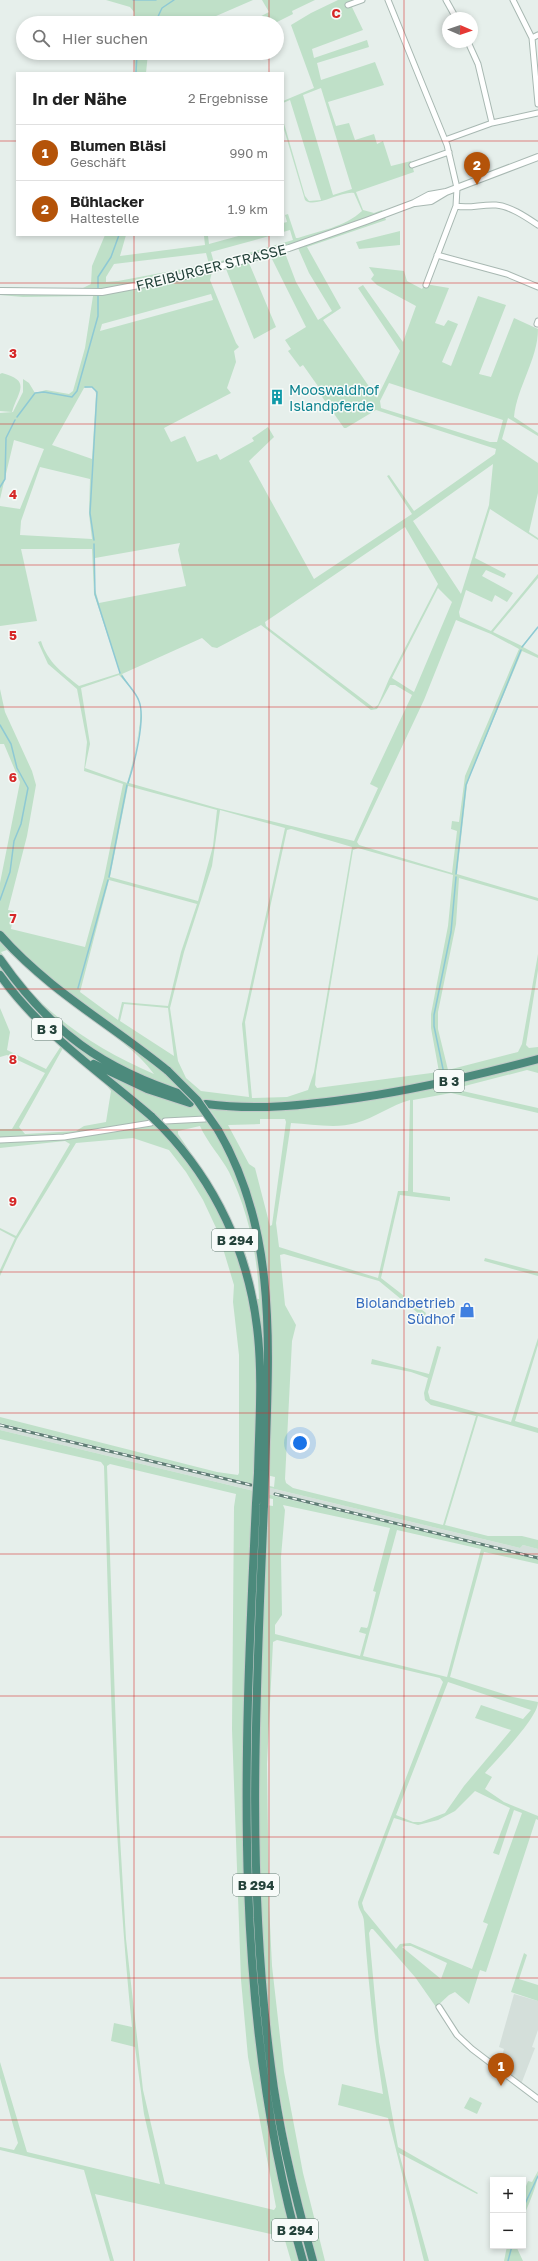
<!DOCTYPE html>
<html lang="de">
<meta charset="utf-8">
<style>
:root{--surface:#fff;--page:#f6f6f6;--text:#222;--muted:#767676;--line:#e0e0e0;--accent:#b45309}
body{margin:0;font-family:"Golos Text",sans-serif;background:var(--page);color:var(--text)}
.controls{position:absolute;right:12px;bottom:12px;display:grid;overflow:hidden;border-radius:0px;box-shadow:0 2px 6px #0003}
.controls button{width:36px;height:36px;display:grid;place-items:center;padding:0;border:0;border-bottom:1px solid var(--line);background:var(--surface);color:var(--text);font:20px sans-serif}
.compass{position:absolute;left:442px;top:12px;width:36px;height:36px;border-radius:50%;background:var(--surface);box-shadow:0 2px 6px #0003;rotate:92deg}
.you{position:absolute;left:300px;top:1443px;width:14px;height:14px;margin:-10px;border:3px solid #fff;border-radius:50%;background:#1a73e8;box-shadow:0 0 0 6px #1a73e833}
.badge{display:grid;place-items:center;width:26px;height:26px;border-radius:50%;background:var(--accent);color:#fff;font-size:13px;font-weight:700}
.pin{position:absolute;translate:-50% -33px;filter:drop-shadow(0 1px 2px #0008)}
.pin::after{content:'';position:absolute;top:21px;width:14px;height:12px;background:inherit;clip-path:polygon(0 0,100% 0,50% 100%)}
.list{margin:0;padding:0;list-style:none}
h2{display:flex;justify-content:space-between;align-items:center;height:52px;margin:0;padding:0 16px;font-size:17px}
h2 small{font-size:13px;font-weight:400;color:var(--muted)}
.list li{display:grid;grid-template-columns:26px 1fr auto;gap:12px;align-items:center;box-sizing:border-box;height:56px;padding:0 16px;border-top:1px solid var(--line)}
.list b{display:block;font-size:15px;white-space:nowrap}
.list p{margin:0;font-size:13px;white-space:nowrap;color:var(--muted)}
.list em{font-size:13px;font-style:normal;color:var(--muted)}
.icon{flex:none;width:22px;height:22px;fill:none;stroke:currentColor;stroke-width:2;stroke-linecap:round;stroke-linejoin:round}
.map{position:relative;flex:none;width:538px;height:2261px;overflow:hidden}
.search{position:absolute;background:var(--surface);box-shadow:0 2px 6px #0003;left:16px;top:16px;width:268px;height:44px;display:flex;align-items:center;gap:10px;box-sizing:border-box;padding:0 14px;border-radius:22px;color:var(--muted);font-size:15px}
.panel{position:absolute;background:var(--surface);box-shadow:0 2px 6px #0003;left:16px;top:72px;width:268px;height:164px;border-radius:0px}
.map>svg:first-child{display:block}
.built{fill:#d4dfda}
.green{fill:#bfe0c8;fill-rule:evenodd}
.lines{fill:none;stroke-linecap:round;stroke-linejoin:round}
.stream{stroke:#8ec9d4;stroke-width:1.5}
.minor-casing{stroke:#a8b8b2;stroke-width:7}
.tertiary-casing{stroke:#a8b8b2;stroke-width:8}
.trunk-casing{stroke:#c2cac8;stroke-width:10}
.minor{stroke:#fff;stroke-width:5}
.tertiary{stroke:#fff;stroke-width:6}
.trunk{stroke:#4c8a7c;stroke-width:8}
.rail-casing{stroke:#5f7d75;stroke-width:3}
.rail{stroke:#f7fbf9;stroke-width:1.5;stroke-dasharray:4.5;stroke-linecap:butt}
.trunk-bridge-casing{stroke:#c2cac8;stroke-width:10;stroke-linecap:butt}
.trunk-bridge{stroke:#4c8a7c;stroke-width:8}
.grid{fill:none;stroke:#d62828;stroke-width:1;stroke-opacity:0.55}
.labels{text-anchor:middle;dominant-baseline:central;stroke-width:3;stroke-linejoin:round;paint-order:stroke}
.shield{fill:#f7fbf9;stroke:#637a73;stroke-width:1}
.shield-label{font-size:13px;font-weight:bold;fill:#24423a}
.street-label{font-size:14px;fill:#24423a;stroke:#f7fbf9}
.culture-label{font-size:14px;fill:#0d838f;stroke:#f7fbf9;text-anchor:start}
.shop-label{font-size:14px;fill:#366cbe;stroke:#f7fbf9;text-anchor:end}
.grid-label{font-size:13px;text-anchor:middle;font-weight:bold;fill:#d62828;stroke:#f7fbf9;stroke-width:3;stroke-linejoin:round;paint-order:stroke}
</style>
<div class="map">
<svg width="538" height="2261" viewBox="0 0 538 2261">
<rect width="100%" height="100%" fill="#e6efeb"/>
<path class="built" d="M0 1423 520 1548 523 1545 538 1549V1559L0 1430Z
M514 1994 538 2001V2030L532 2047 535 2048 520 2087 494 2068 501 2059 504 2049 499 2047Z"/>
<path class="green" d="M106 0H253L200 23H135L134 12 130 7Z
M262 0H315L292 11 293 14 275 23H248L269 12Z
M338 0H352L351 5 363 30 312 49 314 58 367 40 369 47 317 63 321 80 375 62 384 85 328 102 336 126 349 123 355 140 374 134 377 144 383 141 391 166 411 161 414 172 356 192 363 210 374 213 382 210 386 220 307 247 341 308 323 320 377 398 400 351 358 288 363 285 403 342 416 306 377 285 371 279 374 275 369 267 404 271 407 281 422 289 425 284 449 288 435 323 444 326 448 320 458 324 442 362 451 366 478 296 506 305 479 374 491 377 514 318 538 329C538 359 517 387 514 417L538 433V436L508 418 502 439 538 463V493L529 532 538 538V540L490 509 475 558 506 574 504 578 486 570 482 576 513 593 507 602 495 595 492 602 466 590 459 612 460 617 491 631 538 574V578L493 632 522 646 538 626 523 647 538 655V658L522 651 471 773 467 785 457 874 538 898V901L459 878 456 924 438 1012V1029L448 1070 518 1052 522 1044 538 954V970L526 1045 529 1048 538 1047V1073L527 1070 457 1088 458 1090 538 1108V1113L451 1093 413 1100V1192L450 1197V1201L400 1195 381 1278 426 1313 424 1318 379 1281 284 1254 280 1255 285 1305 296 1325 292 1341 285 1479 286 1483 293 1488 443 1525 476 1416 431 1405 425 1400 424 1393 428 1378 411 1372 371 1364 372 1359 429 1374 437 1346 441 1347 428 1392 430 1399 511 1422 538 1338V1345L515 1421 538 1428V1433L478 1416 445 1525 488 1536H522L538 1540V1549L523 1545 520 1548 0 1423V1417L217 1472 238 1475 239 1473V1355L233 1302 234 1285 218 1232 203 1200 186 1172 169 1150 133 1138 76 1143 17 1239 0 1276V1270L15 1238 0 1230V1228L16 1236 70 1144 65 1141 0 1148V1129H12L45 1073 7 1055 0 1057V1008L10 1032 7 1050 46 1069 61 1046 13 999 0 980 16 993 0 970V963L19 992 23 989 0 955V883L20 782 4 744H0V689L5 712 32 771 36 785 27 836 8 910 14 911 11 929 85 947 104 878 123 784 84 771 87 742 77 689 48 664 38 642 41 641C48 663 62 672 79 686L120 673 94 594 92 549H21L37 621 0 626V506L20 509 44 449 14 440 0 499V413L13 412 23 392V379L29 383 35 393 46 390 69 394 73 391 85 348 93 296 23 297 0 295V287L70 290 81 289 91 284 92 266 105 235H126L120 256 205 245 204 236H208L209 244 242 235H273L211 252 214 263 293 240 290 230 283 232V223L287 222 285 215 288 214 296 238H298C319 231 345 227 362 211L354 193C341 191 314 209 305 200L283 126V120L305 196 309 201 321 200 290 100 283 103V101L314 88 291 25 311 13ZM321 88 352 189 333 195 303 95ZM298 248 309 273 332 311 318 320 296 282 285 253ZM206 253 209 264 118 281 106 282V277L114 264ZM271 257 306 327 285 340 291 349 288 351 300 367 303 365 320 389 318 391 344 428H346L376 410 496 449 495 454 414 511 389 475 387 476 412 514 314 579 249 461 274 437 268 427 252 438 254 441 220 460 217 454 197 462 185 436 171 442 164 428 231 393 227 388 236 362 234 351 239 347 236 343 210 280 212 272 226 269 254 339 276 327 249 263ZM211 294 213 300 100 331 102 324ZM389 383 503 420 497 442H490L381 408 380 401ZM92 387 95 390 96 394 92 459 52 445 84 388ZM493 464 489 505 461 594 413 521ZM40 467 90 479 89 514 92 539 20 535 21 521ZM405 527 438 584 389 679 378 705 374 708 266 626 265 622ZM180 543 178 550 186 586 99 603 94 586 95 558ZM438 588 452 602 414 692 392 678ZM456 620 491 634 519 649 465 776 459 822 452 821 451 829 457 831 452 873 359 845 357 842 424 700ZM261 625 371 710 377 709 390 685H395L412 695 370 784 378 788 354 841 217 808 129 783 142 718C141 699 131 689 122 674L202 638 212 647 217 648ZM119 675C127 683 137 695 140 706 143 721 132 767 127 783L85 768 90 744 81 688ZM128 786 217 810 213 846 198 901 110 877ZM220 810 285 828 242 1024 249 1097 201 1091 186 1078 178 1061 170 1008 184 952 212 866ZM291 829 352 847 314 1072 308 1090 287 1097 252 1098 245 1022 287 830ZM358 848 453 875 448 926 431 1014V1028L439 1072 317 1088 315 1085 316 1072 353 850ZM109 880 197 904 181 952 168 1006 122 1002 118 1020 80 992ZM7 950C30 972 54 992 80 1011 105 1030 136 1049 154 1074 92 1047 37 1011 1 952ZM124 1004 168 1008 174 1056 120 1021ZM63 1048 105 1083 111 1091 106 1122 84 1126 76 1131 25 1134 19 1127ZM170 1068C190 1085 209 1105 221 1127L215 1132 195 1104 166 1075ZM410 1100 408 1191H398L378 1278 279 1247 276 1223 291 1123C312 1124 336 1129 356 1123 375 1118 391 1105 410 1100ZM260 1119H285L286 1122 272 1225 270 1226 255 1168 249 1164 228 1125 260 1124ZM200 1126C207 1142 221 1157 229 1172 248 1210 258 1257 259 1299H257C253 1284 250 1267 245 1252 229 1209 204 1172 178 1134V1131ZM253 1472 275 1477 274 1487 253 1482Z
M134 53H148L146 73H135Z
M400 231V245L359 249 356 242Z
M2 373C32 381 18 391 12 412L0 411V374Z
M485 1258 538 1272V1276L484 1261Z
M0 1430 538 1559V1564L484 1552 450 1677 513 1697 538 1702C538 1718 497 1759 485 1773L492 1777 485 1789 504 1802 538 1816V1820L536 1819 486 1972 480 1970 469 2004 455 1992 449 1995 436 2007 415 1977 373 1929H371L369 1933 379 2042 398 2147 478 2193 477 2194 399 2153 429 2261H424L388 2118 338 2105 342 2084 383 2094C374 2037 368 1980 364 1922 364 1914 358 1910 358 1902L443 1682 440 1678 277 1640 273 1642 267 1764 269 1904 272 1966 284 2072 303 2173 325 2261H318C296 2184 279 2105 270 2025 251 1853 263 1678 266 1505L273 1506V1499L252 1495C245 1713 229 1932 272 2148 279 2186 287 2224 298 2261H291L284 2237 95 2194 114 2261H110L84 2170 0 2150V2147L14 2150 18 2143 0 2078V2062L27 2152 160 2184 144 2114 135 2047 111 2041 114 2023 132 2027C113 1841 110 1653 104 1466L101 1462 0 1439ZM110 1464 236 1494 234 1507 232 1729 241 1980 248 2057 276 2207 274 2210 165 2184 143 2090 126 1939 119 1820 107 1466ZM283 1505 390 1528 373 1591 376 1592 368 1626 367 1628 361 1627 359 1632 366 1634 360 1656 275 1634V1625L282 1615 281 1557 285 1510ZM397 1530 481 1549 447 1677 363 1656ZM448 1682 531 1710 523 1719 481 1705 475 1718 511 1730 464 1786 445 1813 421 1822H413L396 1815ZM475 1791 510 1808 493 1853 499 1855 514 1810 522 1813 483 1922 488 1924 472 1969 410 1943 400 1944 396 1949 364 1910 362 1903 394 1818 418 1825 438 1820 455 1811ZM405 1946H411L447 1963 441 1979 402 1947Z
M524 1953 527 1955 519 1979 538 1985V2001L511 1992Z
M470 2097 482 2103 477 2114 464 2108Z
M538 2171C538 2186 528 2204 523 2219V2194L528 2181 532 2182Z
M507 2246H516L523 2261H504Z"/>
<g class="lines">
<path class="stream" d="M133 0H156
M155 23 162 8 174 0
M136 73 137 53
M98 290V277L111 257 119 235
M85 387H92L97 392 90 513 94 540
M17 417 35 393 44 392 72 397 77 391 98 316V294
M0 487 5 479 6 438 15 420
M94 544 95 594 120 673
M522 647 538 627
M122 676C127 684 136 692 139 701 146 719 134 765 128 783
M0 725 11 744 17 768 28 788 21 824 14 841 10 872 0 900
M456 874 466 785 521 650
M109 877 127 785
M78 988 108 880
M443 1069 434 1026V1015L451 932 456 877
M523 2208 538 2176
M508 2261 512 2246"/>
<defs>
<path id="minor" d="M388 0 447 145 457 188 456 206 426 285
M446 0 456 18
M513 0 532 38 538 104
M348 5 362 0
M532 38 538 35
M468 42 478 64 492 123
M445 140 492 123 538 113
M412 165 449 152
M456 206C470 209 481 204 496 205 510 206 526 217 538 225
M437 255 507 274 538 287
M537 324 538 321
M165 1121 205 1119
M0 1140 64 1137 151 1123
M439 2007 457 2035 472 2049 538 2099"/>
<path id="tertiary" d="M415 203 431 201 446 192 538 157
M0 291 102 292 181 277 289 248 366 221 414 203 429 195 446 192"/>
<path id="trunk" d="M0 935C48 990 112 1025 168 1071
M0 959C51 1032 102 1069 187 1096
M0 975C40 1032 100 1072 152 1117
M94 1064 147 1089 190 1103
M206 1104C257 1111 307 1105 357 1098 418 1089 478 1075 538 1059
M163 1128C215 1182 248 1252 257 1327 263 1375 259 1425 258 1473
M218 1130C280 1235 268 1357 265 1474
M256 1503C244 1757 231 2014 303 2261
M264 1505C256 1692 246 1880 271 2067 279 2132 295 2197 313 2261"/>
</defs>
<use href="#minor" class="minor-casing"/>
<use href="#tertiary" class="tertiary-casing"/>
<use href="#trunk" class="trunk-casing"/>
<use href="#minor" class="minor"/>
<use href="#tertiary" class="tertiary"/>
<use href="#trunk" class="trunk"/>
<defs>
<path id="rail" d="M0 1425 251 1485
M275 1494 538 1558"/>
</defs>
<use href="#rail" class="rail-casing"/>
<use href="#rail" class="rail"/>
<defs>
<path id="trunk-bridge" d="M168 1071 197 1100 218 1130
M152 1117 163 1128
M256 1503 258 1473
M264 1505 265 1474"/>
</defs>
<use href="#trunk-bridge" class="trunk-bridge-casing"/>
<use href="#trunk-bridge" class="trunk-bridge"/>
</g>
<path class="grid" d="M134 0V23M269 0V23M404 0V2261M134 53V73M269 53V73M0 141H17M283 141H538M134 235V2261M269 235V2261M0 283H538M0 424H538M0 565H538M0 707H538M0 848H538M0 989H538M0 1130H538M0 1272H538M0 1413H538M0 1554H538M0 1696H538M0 1837H538M0 1978H538M0 2120H538"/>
<defs>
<symbol id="building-bare" viewBox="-9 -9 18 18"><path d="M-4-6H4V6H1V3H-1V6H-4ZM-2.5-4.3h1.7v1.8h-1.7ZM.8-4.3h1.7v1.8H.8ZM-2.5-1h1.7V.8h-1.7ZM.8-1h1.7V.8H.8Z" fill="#0f9aa8" stroke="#f7fbf9" stroke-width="2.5" paint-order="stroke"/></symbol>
<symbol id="shop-bare" viewBox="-9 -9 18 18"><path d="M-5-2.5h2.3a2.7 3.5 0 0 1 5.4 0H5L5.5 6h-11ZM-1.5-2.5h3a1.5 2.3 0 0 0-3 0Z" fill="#3f7fe0" stroke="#f7fbf9" stroke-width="2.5" paint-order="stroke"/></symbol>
</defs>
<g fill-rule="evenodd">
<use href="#building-bare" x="266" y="386" width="22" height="22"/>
<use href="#shop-bare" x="456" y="1299" width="22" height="22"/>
</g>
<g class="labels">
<g class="shield">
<rect x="32" y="1018" width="30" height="22" rx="3"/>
<rect x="434" y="1070" width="30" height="22" rx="3"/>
<rect x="212" y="1229" width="46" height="22" rx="3"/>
<rect x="233" y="1874" width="46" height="22" rx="3"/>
<rect x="272" y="2219" width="46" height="22" rx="3"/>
</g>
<g class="shield-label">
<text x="47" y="1029">B 3</text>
<text x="449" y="1081">B 3</text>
<text x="235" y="1240">B 294</text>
<text x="256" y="1885">B 294</text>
<text x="295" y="2230">B 294</text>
</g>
<g class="street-label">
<text transform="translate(211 267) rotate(-14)">FREIBURGER STRASSE</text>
</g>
<g class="culture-label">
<text x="289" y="389">Mooswaldhof<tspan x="289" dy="16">Islandpferde</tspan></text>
</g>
<g class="shop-label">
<text x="455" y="1302">Biolandbetrieb<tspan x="455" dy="16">Südhof</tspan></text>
</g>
</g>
<g class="grid-label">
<text x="336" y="18">C</text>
<text x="13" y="358">3</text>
<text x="13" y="499">4</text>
<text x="13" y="640">5</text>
<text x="13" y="782">6</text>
<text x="13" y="923">7</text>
<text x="13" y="1064">8</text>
<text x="13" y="1206">9</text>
</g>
</svg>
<div class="controls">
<button>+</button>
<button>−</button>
</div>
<svg class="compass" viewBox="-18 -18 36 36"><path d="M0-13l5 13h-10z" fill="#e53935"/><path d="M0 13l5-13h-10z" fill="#767676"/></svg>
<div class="you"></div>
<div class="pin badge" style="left:501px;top:2086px">1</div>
<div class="pin badge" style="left:477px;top:185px">2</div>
<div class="search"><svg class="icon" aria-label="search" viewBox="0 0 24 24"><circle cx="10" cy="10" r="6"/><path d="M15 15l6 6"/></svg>Hier suchen</div>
<section class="panel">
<h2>In der Nähe<small>2 Ergebnisse</small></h2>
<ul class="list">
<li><span class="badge">1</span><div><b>Blumen Bläsi</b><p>Geschäft</p></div><em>990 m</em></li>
<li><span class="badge">2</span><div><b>Bühlacker</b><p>Haltestelle</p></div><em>1.9 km</em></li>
</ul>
</section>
</div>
